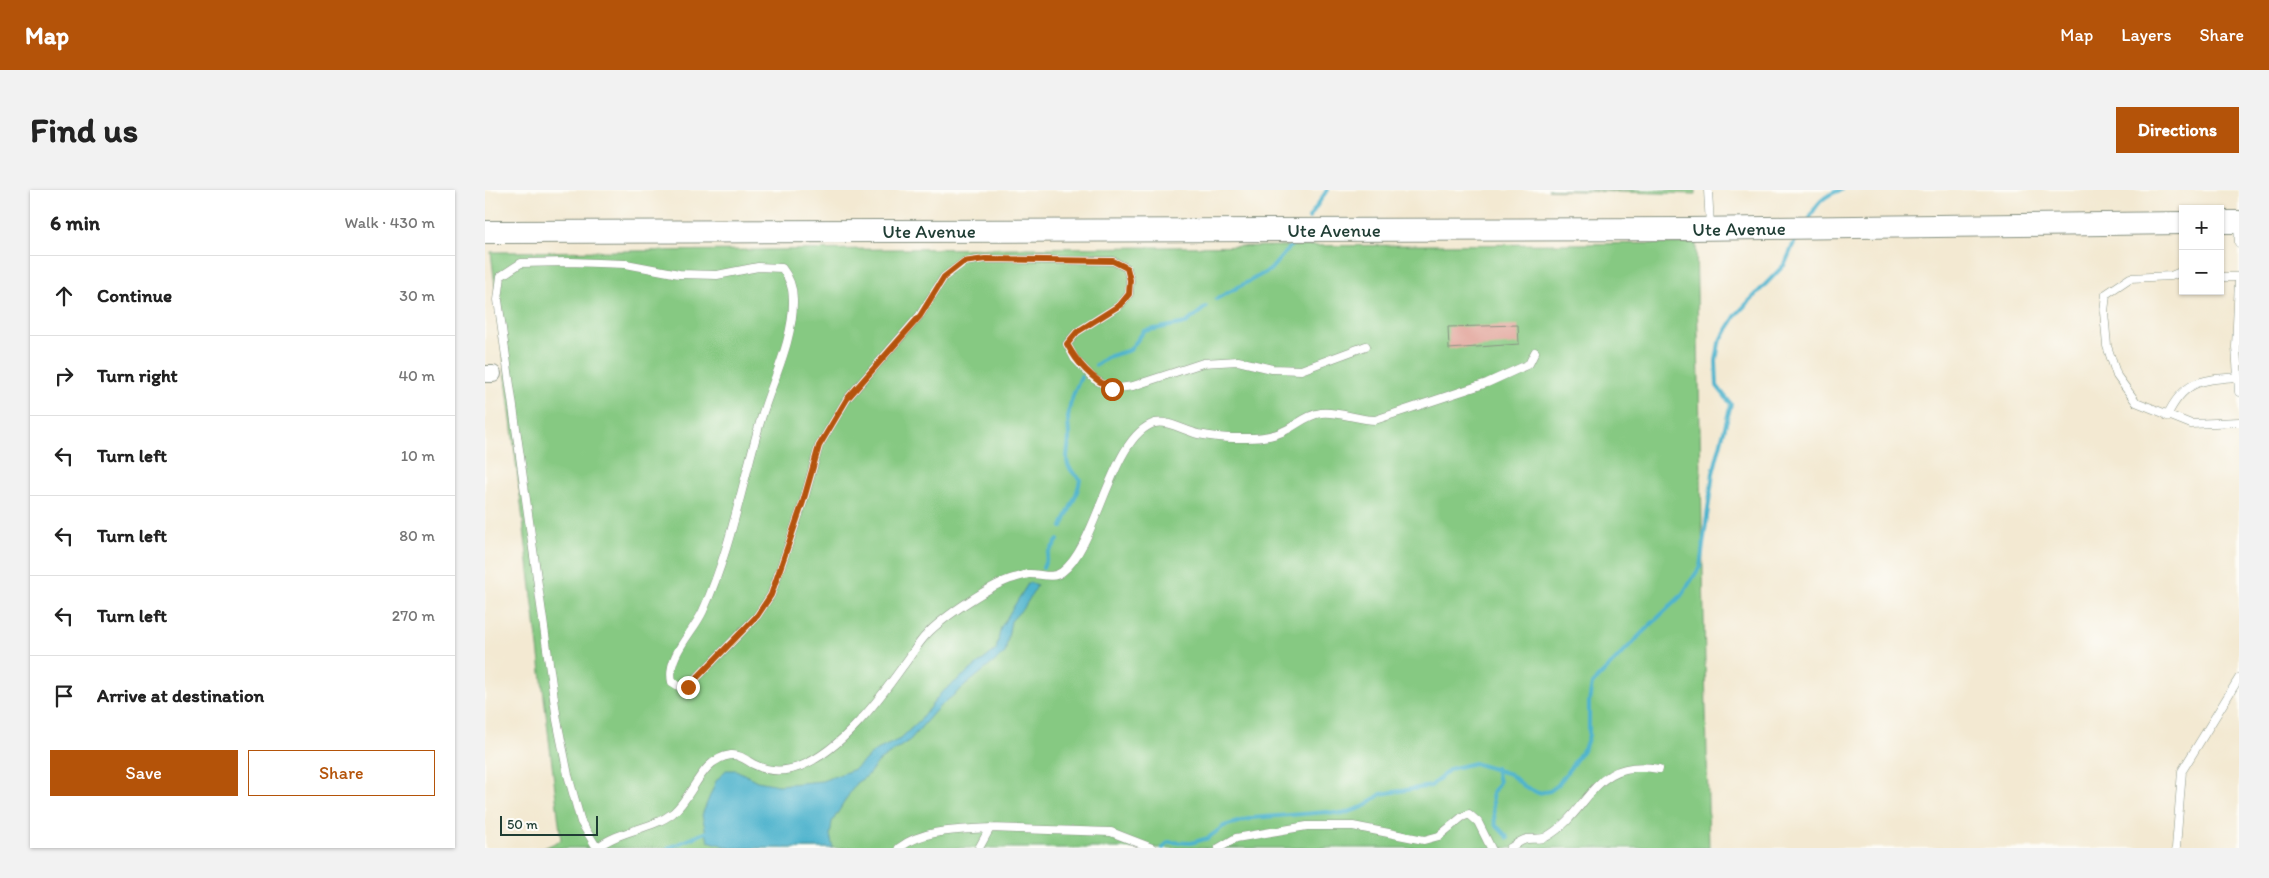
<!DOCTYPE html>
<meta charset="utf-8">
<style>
:root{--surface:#fff;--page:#f2f2f2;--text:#222;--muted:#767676;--line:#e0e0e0;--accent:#b45309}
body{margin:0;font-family:Itim,sans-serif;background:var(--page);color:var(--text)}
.controls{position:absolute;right:15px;top:15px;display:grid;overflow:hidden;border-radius:0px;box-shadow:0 1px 4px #0004}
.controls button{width:45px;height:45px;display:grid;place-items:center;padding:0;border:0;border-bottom:1px solid var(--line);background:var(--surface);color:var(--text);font:25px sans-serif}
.scale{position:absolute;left:15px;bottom:12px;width:98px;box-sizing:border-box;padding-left:5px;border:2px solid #1f3d34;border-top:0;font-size:14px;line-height:18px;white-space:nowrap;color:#1f3d34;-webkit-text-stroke:4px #fdfcf7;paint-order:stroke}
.stop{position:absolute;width:15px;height:15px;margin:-11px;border:4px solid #b45309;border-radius:50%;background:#fff}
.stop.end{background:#b45309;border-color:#fff;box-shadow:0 1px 5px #0008}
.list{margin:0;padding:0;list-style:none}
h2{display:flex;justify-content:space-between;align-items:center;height:65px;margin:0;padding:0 20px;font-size:21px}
h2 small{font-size:16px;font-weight:400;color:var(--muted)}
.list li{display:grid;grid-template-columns:32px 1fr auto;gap:15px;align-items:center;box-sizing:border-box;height:80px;padding:0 20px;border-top:1px solid var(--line)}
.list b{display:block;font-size:19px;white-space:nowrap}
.list em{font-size:16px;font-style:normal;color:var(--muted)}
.actions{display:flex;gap:10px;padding:15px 20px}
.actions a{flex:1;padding:11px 0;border:1px solid var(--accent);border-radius:0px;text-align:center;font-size:18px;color:var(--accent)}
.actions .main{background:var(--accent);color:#fff}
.icon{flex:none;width:28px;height:28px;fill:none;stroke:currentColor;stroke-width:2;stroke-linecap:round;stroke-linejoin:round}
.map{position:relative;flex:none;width:1754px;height:658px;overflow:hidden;border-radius:0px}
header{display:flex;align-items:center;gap:30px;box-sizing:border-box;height:70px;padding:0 25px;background:var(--accent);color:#fff}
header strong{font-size:24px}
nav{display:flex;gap:28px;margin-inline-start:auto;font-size:18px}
.intro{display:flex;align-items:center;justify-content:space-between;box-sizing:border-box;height:120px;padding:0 30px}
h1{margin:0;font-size:35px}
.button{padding:12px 22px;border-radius:0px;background:var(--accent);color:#fff;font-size:18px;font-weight:700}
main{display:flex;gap:30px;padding:0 30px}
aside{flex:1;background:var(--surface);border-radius:0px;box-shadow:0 1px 4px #0004}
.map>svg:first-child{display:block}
.green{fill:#86c982;stroke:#52835b}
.water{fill:#4fb4cd;stroke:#377880}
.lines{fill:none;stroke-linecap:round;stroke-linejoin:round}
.stream{stroke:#4fb4cd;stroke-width:4}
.building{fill:#e2a69c}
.service-casing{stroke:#899383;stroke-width:9}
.minor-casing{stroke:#899383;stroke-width:18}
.secondary-casing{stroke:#899383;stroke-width:24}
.service{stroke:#fff;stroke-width:8}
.minor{stroke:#fff;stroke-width:16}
.secondary{stroke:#fff;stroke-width:22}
.route{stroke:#b45309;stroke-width:6}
.labels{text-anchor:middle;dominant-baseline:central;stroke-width:4;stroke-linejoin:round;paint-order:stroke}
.street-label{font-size:19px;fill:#1f3d34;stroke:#fdfcf7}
</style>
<header>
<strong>Map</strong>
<nav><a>Map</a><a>Layers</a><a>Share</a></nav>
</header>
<div class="intro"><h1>Find us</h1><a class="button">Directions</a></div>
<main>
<aside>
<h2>6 min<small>Walk · 430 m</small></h2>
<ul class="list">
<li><svg class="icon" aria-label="ahead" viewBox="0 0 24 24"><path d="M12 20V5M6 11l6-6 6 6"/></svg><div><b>Continue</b></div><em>30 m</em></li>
<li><svg class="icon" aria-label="right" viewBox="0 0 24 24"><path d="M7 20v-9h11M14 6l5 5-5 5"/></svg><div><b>Turn right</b></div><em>40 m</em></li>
<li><svg class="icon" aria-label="left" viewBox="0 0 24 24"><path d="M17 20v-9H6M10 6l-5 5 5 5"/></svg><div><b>Turn left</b></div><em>10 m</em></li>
<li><svg class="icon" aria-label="left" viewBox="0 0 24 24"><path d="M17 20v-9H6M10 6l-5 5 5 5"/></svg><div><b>Turn left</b></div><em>80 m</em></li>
<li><svg class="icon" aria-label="left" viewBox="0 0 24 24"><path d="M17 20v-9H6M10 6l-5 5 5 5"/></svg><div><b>Turn left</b></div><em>270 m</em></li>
<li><svg class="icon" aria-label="arrive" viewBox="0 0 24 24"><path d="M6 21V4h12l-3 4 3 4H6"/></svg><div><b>Arrive at destination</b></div></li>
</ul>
<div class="actions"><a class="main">Save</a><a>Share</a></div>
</aside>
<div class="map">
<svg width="1754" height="658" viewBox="0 0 1754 658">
<rect width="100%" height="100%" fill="#fdfcf7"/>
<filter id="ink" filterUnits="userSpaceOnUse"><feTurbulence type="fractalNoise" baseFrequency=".02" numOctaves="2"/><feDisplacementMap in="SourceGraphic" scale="10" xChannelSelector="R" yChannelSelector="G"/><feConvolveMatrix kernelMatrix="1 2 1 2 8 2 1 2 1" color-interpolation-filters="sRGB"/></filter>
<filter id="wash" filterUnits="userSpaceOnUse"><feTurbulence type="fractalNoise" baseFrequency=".0096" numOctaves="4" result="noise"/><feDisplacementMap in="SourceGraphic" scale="20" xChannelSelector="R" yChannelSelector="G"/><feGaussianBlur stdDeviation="1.12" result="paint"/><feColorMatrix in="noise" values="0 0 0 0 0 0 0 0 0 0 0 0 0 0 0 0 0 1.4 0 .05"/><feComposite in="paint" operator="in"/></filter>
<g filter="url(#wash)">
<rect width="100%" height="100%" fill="#f3e9d2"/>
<path class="green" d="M1063 0H1211V4Z
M1211 53 1224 658H59L76 650 6 62Z"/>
<path class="water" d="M544 392 552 396 540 416 526 431 520 463 453 518 425 550 394 571 382 586 371 593 347 632 345 645 348 658H246L223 651 217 625 231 591 241 580H251L272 591 294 595 337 591 370 579 390 561 415 549 435 530 456 503 511 460 516 437Z"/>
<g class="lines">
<path class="stream" d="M824 28 842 0
M1324 31C1330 14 1339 5 1356 0
M731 109 785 80 812 49
M611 175 622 167 645 160 659 141 701 133 721 117
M577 337C583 320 593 307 595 289 576 273 583 269 584 248 584 241 583 235 583 228 584 213 590 200 596 187
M558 378 564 362 573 350
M1011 578 1014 592 1007 604 1010 634 1023 648
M183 658 224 641
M678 658 683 652 706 653 723 648 739 636 767 628 842 622 858 624 878 617 896 604 946 596 965 579 989 573 1025 584 1039 596 1053 603 1065 601 1073 595 1100 557 1104 545V512L1107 494 1162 438 1196 406 1215 377 1228 283 1246 214 1232 196 1231 171 1234 153 1251 125 1300 74 1311 48"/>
</g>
<g id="blocks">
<path class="building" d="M1033 135 1034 154 964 159 963 137Z"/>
</g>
</g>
<g filter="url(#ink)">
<use href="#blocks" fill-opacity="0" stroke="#899383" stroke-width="1"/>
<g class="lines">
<defs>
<path id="service" d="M1223 0 1225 36
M1753 35 1754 53
M1698 81 1686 86 1645 88 1621 104 1619 122 1622 156 1632 186 1651 212 1706 234 1754 232
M1735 87H1754
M1754 91 1751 157 1754 202
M1682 226C1699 190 1716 190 1753 187
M505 638 626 642 667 658
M112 658 96 632 83 585 72 530 13 110 16 86 36 73 85 72 141 74 194 84 232 85 273 77 297 78C304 87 308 96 308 109 309 150 287 191 276 229 257 293 246 359 218 421 208 443 181 466 187 492L195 497H203L272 426 286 405 318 313 334 256 362 209 435 125 459 87 479 72 500 69 628 71 642 78 645 90 644 104 635 115 592 142 582 154 590 169 609 189 627 199 648 196 718 173 753 171 787 179 816 180 881 156
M112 658C134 640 166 640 188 623 209 606 215 569 246 565 254 564 261 570 268 574 283 582 300 582 316 576 356 560 393 511 418 476 426 466 433 453 442 444 457 428 508 393 529 388 533 387 539 385 543 384 555 383 566 390 577 382 613 356 626 245 670 233 683 230 700 241 713 244 724 246 736 248 748 248 765 248 785 249 801 240 813 234 822 225 836 223 853 221 873 230 890 230L1002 193 1044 174 1050 162
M414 658C438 639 475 640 505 638L494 658
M734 658 751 648 822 636H868L939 650 954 646 977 627 984 624 993 632 1006 658
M1025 658C1030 655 1036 650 1042 649 1048 648 1056 650 1061 647 1107 621 1106 567 1174 579
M1691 658 1697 581 1754 488"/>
<path id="minor" d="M0 184H8"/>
<g id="secondary">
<path d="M1735 32H1754"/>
<path id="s1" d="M0 42 1204 39 1698 33"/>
</g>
</defs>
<use href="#service" class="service-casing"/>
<use href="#minor" class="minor-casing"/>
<use href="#secondary" class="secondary-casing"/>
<use href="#service" class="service"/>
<use href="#minor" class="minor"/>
<use href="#secondary" class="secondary"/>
</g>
</g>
<g class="lines" filter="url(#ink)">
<path class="route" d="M203 497 272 426 286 405 318 312 334 256 362 209 435 126 459 87 478 72 500 69 628 71 642 78 645 90 644 104 635 115 592 142 582 154C593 174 606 188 627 199"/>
</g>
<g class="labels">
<g class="street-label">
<text stroke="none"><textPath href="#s1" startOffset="1254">Ute Avenue</textPath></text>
<text stroke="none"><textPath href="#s1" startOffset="849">Ute Avenue</textPath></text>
<text stroke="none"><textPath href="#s1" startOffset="444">Ute Avenue</textPath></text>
</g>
</g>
</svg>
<div class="controls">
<button>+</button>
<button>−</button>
</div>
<div class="scale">50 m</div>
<div class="stop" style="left:627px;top:199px"></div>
<div class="stop end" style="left:203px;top:497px"></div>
</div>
</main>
